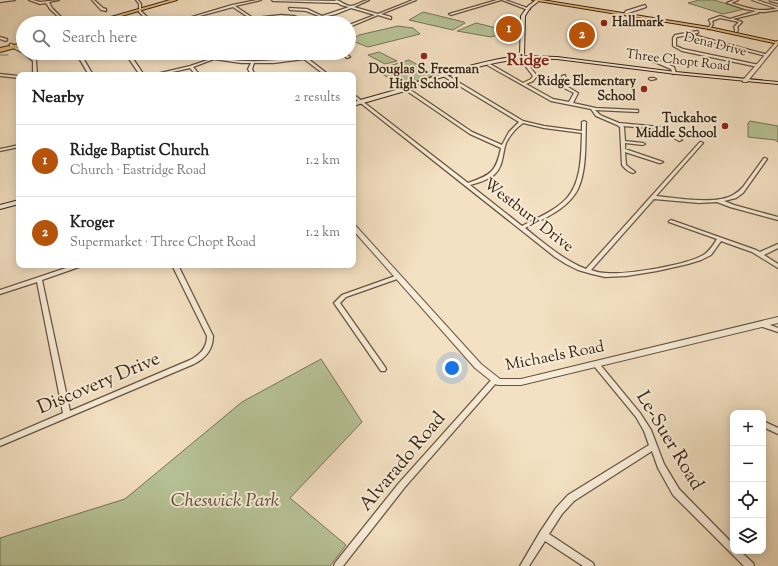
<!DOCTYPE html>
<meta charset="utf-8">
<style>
:root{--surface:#fff;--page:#f2f2f2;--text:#222;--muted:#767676;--line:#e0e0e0;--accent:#b45309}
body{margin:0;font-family:"Sorts Mill Goudy",serif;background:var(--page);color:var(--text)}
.controls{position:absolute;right:12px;bottom:12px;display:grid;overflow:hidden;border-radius:8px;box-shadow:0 2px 10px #0003}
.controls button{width:36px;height:36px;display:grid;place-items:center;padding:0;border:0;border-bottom:1px solid var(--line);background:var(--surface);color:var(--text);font:20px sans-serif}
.you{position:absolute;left:452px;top:368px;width:14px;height:14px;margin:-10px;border:3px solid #fff;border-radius:50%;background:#1a73e8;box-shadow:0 0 0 6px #1a73e833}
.badge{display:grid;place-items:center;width:26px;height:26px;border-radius:50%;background:var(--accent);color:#fff;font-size:13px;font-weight:700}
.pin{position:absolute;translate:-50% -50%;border:2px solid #fff;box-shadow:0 1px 4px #0006}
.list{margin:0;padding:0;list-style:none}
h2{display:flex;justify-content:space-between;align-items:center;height:52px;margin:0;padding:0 16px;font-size:17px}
h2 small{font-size:13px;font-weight:400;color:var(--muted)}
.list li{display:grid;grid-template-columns:26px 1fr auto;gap:12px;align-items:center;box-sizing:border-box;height:72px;padding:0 16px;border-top:1px solid var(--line)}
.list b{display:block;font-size:15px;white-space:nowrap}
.list p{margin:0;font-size:13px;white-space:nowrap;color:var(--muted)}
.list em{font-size:13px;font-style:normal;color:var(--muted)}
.icon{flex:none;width:22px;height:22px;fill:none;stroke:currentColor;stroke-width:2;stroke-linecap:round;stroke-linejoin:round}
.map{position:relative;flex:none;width:778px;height:566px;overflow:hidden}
.search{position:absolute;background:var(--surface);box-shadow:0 2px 10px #0003;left:16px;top:16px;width:340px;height:44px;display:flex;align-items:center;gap:10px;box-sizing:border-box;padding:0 14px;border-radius:22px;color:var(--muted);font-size:15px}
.panel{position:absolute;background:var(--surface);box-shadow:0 2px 10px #0003;left:16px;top:72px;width:340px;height:196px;border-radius:8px}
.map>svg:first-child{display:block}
.green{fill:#b7c397;stroke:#777456}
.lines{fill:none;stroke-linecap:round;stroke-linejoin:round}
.stream{stroke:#748072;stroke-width:1}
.minor-casing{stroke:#665340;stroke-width:2.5}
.tertiary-casing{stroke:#665340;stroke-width:2}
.secondary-casing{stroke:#372415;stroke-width:2}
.primary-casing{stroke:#372415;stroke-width:2}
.trunk-casing{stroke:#372415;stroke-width:2}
.minor{fill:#f8ecd8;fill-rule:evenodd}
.tertiary{fill:#f8ecd8;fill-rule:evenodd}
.secondary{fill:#f8ecd8;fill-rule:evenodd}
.primary{fill:#eac082;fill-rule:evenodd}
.trunk{fill:#eac082;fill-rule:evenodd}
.poi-dot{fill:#8f2418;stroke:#f8ecd8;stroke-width:1.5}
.labels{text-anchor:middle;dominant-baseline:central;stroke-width:4;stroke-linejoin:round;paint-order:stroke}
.far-poi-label{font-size:13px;font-weight:bold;fill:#372415;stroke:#f8ecd8;text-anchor:end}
.far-street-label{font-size:13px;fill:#372415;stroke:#f8ecd8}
.street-label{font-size:16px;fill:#372415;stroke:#f8ecd8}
.far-district-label{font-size:17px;font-weight:bold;fill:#7a1f14;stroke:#f8ecd8}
.near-street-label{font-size:19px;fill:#372415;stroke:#f8ecd8}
.near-park-label{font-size:19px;font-style:italic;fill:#574c36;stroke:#f8ecd8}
</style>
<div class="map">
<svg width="778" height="566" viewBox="0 0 778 566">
<rect width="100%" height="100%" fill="#f4e1c3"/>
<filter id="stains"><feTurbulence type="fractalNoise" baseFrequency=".005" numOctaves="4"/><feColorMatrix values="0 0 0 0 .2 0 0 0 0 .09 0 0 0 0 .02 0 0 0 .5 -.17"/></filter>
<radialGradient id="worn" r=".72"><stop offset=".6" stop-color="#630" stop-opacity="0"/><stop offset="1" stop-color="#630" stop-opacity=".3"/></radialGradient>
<path class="green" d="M699 0H714L745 9 723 14 688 3Z
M423 12 464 22 465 23 453 30 409 20Z
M476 23 501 29 500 34 491 37 457 31Z
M398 26 413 28 420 34 368 47 352 41 354 38 359 35Z
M379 52 397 61 385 64 368 55Z
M409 60 436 75 401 86 376 70Z
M750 121 778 126V142L775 140 748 137V123Z
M321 359 362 422 290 498 346 545 330 566H0V538L125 499 242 402Z"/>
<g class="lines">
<path class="stream" d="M0 55H8"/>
<defs>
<path id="minor" d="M0 0H15L0 2Z
M29 0H33L40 2 59 0 49 2 52 8 67 23H65L50 9 46 3 40 4Z
M92 0H94L103 8 106 9V11L101 10Z
M136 0H138L141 4V11L153 23H150L139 12V4Z
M257 0H261L235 6 253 18 281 15 294 16 304 20 319 16 306 11 290 10 289 8 307 9 322 16 349 7 341 5 338 3 273 1 272 0 336 1 335 0C340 0 344 5 350 6 357 6 363 0 369 0L354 7 378 14 413 0H416L381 14 391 17V19L378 15 349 27V25L375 15 351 8 336 14 306 21 308 23C303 23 299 19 294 18 281 15 268 17 255 19L260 23H257L233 7 196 17 203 23H200L194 18 176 23H172L232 5Z
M497 0H501L451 15 449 14Z
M502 0H505L530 9 528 10Z
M734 0H738L731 3C747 8 761 13 778 8V10L765 12H758V13L733 19 742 22 737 27 738 29 737 32H735V29L734 27 739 22 720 18 712 21 713 24 710 29H708L711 24 709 20 720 16 730 19 756 11 745 9 727 3Z
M770 0 778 1V3L770 1Z
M645 5 646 7 628 13 626 15 624 14 626 11Z
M102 19 107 23H104L101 20Z
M697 31 698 32V33L690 34 769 55 766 56 688 36V35L677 37 676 38V46L683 49 759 65 760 66 758 67 682 51 673 46V38L675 35Z
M0 37 7 39V40L6 41 0 39Z
M10 44H12L23 51V53H26L36 60 37 75H33V61L23 53 10 46Z
M76 53H80L93 75H89Z
M125 53H129L144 75H140Z
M188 53C201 53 213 58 225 59 251 63 276 61 302 57L297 53H301L305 56 321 53H327L307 58 329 75H325L304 59 274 63H254L252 69 255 75H251L248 69 251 63H241L214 59 193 67 200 75H196L190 68 159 75H152L190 66 211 59Z
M341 53H345L350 57 347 58Z
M521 58H523L537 76 533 81 526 84 553 99 569 102 574 93 564 88 562 76 565 75 568 87 578 93 573 103 596 108 638 110V112H637L595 110 599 114 602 116 619 123 661 127 682 140 679 141 659 129 623 126 624 127 625 141 643 143 645 144 643 145 625 143V149L663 162 661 163H659L625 152 626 165 635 172 633 173C629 172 625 169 622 165L620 127 617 125 596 116 591 109 551 101 487 65 490 64 523 83 531 79 533 76 521 60Z
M650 58H652L674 67 676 73 673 74 671 69 650 60Z
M0 74 19 76V78L0 76Z
M443 74H445L523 121 544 126 582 131V122L584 121 586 122C585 142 587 170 578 189 574 197 567 204 560 209 549 217 537 222 525 228 544 243 563 260 586 269L700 142H701L703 143 702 144 656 196C676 198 716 205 733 195 737 193 740 190 743 187L764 158H765L767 159 743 193 736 198 724 201 734 205 778 217V220L730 207 717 202 699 203 654 199 591 270C596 272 601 273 606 273 626 275 689 265 705 254 710 250 714 244 717 239L669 222V221L671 220 756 250 760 252 778 244V248L764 255 778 264V268L752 252 721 241 711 255 701 260 688 264 657 271 626 276 605 277 592 274 578 270 566 264 555 257 353 97V94L468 183C491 175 496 172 501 148L470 134 404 89V87H406L472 132 502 145 509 132 519 122 443 76ZM523 123 544 128 582 133C581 154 582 181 567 198 555 211 537 218 522 226L470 185C478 183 487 180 494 175 504 166 502 154 506 143 510 135 516 128 523 123Z
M650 78H654L656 79 651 80 649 79Z
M19 145V147L0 151V149Z
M75 265H83L82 266 42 280 70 411 190 360C200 355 207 348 207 336L172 265H178L213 336C213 349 206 358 194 364L0 446V440L63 413 37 282 0 294V290Z
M398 275 400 276 401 277 400 278 346 297 340 303 385 367 386 369 385 371H381L334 303 342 295Z
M760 322H762L778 328V332L760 326 759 324Z
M594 362H598L640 413 651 430 664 464 679 489 733 544V551H740L753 563 754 566H744L673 495 658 468 652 451 574 501 562 514 549 534 593 563 594 566H583L545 541 529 566H520L540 532 556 508 568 495 649 445 644 431 636 417 594 366 593 364Z
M495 377 497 378 498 380 497 382 405 487 343 566H334L335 563 399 483 493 378Z
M763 421 778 428V434L763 427Z"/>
<path id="tertiary" d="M752 0H757L778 7V9Z
M777 41H778V44L747 82H743V80Z
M353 224 355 225 481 364 500 379H521L778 317V323L521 385H498L495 384 475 368 353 230Z"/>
<path id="secondary" d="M536 0H540L530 8 525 16 524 56 557 57 676 72 778 82V84L676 74 557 59 524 58 522 60 520 59C482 63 447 76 411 87L412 89 353 106V102L403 88 407 85C444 74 481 60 520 56L521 16 528 6Z
M19 200V204L0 209V205Z"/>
<path id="primary" d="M170 0H177L97 23H90Z
M23 43V46L0 52V48Z"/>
<path id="trunk" d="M532 0H542L709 27 778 42V44L709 29Z"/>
</defs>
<use href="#minor" class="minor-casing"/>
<use href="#tertiary" class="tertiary-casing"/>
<use href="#secondary" class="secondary-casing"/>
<use href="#primary" class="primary-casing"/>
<use href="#trunk" class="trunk-casing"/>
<use href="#minor" class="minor"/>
<use href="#tertiary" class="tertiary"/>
<use href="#secondary" class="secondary"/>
<use href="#primary" class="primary"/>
<use href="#trunk" class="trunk"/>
</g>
<g class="poi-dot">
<circle cx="604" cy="23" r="4"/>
<circle cx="424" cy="56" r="4"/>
<circle cx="644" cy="89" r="4"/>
<circle cx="725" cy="126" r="4"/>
</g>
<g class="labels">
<g class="far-poi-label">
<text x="612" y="23" text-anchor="start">Hallmark</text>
<text x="424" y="70" text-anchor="middle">Douglas S. Freeman<tspan x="424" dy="15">High School</tspan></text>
<text x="636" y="82">Ridge Elementary<tspan x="636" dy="15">School</tspan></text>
<text x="717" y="119">Tuckahoe<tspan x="717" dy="15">Middle School</tspan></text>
</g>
<g class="far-street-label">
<text transform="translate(715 45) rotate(14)">Dena Drive</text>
<text transform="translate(678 61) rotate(7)">Three Chopt Road</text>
</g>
<g class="street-label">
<text transform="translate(528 216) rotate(38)">Westbury Drive</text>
<text transform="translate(555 357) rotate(-11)">Michaels Road</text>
</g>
<g class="far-district-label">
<text x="528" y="61">Ridge</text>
</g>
<g class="near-street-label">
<text transform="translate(99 384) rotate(-23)">Discovery Drive</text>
<text transform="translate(669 441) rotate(59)">Le-Suer Road</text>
<text transform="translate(403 462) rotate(-50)">Alvarado Road</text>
</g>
<g class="near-park-label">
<text x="225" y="501">Cheswick Park</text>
</g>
</g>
<rect width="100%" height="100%" filter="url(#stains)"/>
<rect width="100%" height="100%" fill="url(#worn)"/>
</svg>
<div class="controls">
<button>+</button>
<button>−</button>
<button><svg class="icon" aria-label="locate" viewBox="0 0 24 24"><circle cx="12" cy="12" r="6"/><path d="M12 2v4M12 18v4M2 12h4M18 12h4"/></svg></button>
<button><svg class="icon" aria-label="layers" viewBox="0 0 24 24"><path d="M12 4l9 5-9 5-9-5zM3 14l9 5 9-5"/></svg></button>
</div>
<div class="you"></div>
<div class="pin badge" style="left:509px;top:29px">1</div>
<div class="pin badge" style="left:582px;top:35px">2</div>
<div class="search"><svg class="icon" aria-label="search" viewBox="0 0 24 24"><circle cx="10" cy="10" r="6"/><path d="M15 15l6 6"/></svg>Search here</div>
<section class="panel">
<h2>Nearby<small>2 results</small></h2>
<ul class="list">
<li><span class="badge">1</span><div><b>Ridge Baptist Church</b><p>Church · Eastridge Road</p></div><em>1.2 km</em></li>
<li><span class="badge">2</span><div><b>Kroger</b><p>Supermarket · Three Chopt Road</p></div><em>1.2 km</em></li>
</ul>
</section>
</div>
